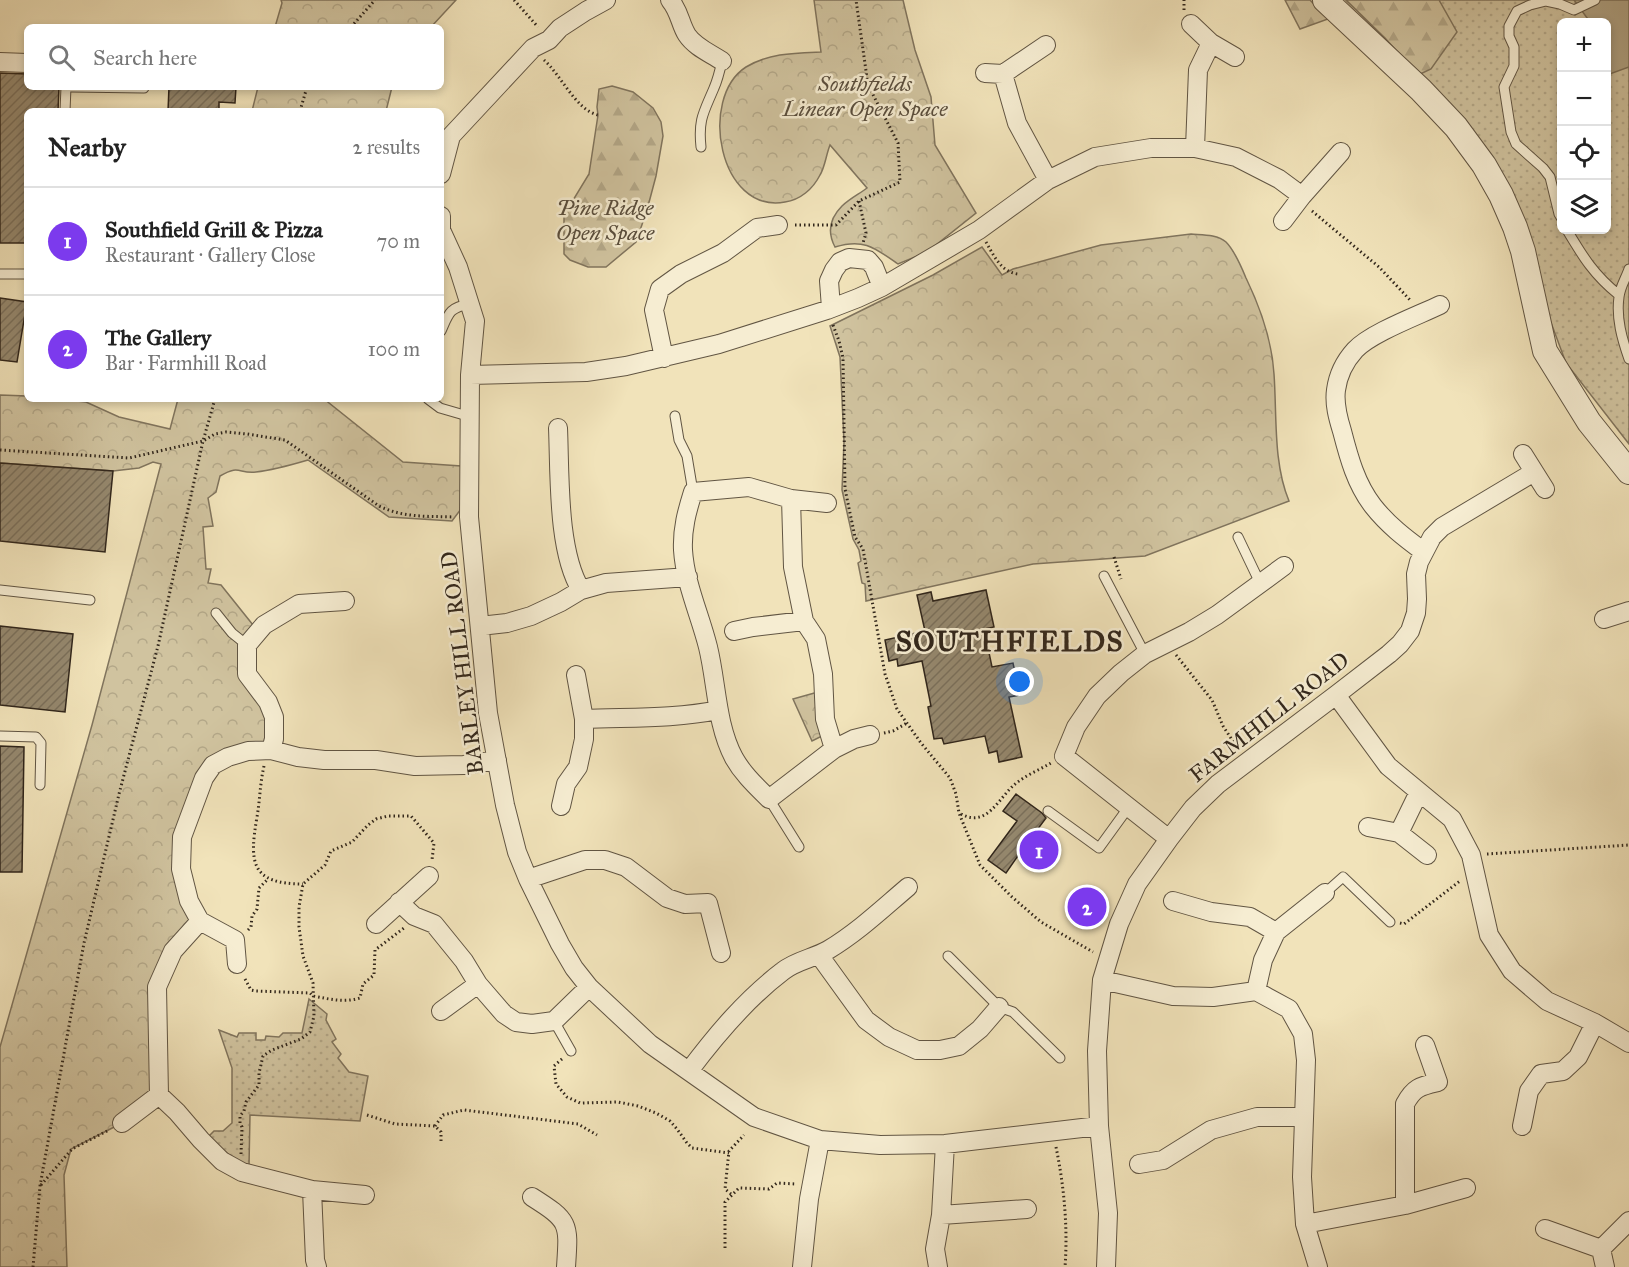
<!DOCTYPE html>
<meta charset="utf-8">
<style>
:root{--surface:#fff;--page:#f2f2f2;--text:#222;--muted:#767676;--line:#e0e0e0;--accent:#7c3aed}
body{margin:0;font-family:"IM FELL Great Primer",serif;background:var(--page);color:var(--text)}
.controls{position:absolute;right:18px;top:18px;display:grid;overflow:hidden;border-radius:9px;box-shadow:0 3px 9px #0003}
.controls button{width:54px;height:54px;display:grid;place-items:center;padding:0;border:0;border-bottom:2px solid var(--line);background:var(--surface);color:var(--text);font:30px sans-serif}
.you{position:absolute;left:1020px;top:682px;width:21px;height:21px;margin:-15px;border:4px solid #fff;border-radius:50%;background:#1a73e8;box-shadow:0 0 0 9px #1a73e833}
.badge{display:grid;place-items:center;width:39px;height:39px;border-radius:50%;background:var(--accent);color:#fff;font-size:20px;font-weight:700}
.pin{position:absolute;translate:-50% -50%;border:3px solid #fff;box-shadow:0 2px 6px #0006}
.list{margin:0;padding:0;list-style:none}
h2{display:flex;justify-content:space-between;align-items:center;height:78px;margin:0;padding:0 24px;font-size:26px}
h2 small{font-size:20px;font-weight:400;color:var(--muted)}
.list li{display:grid;grid-template-columns:39px 1fr auto;gap:18px;align-items:center;box-sizing:border-box;height:108px;padding:0 24px;border-top:2px solid var(--line)}
.list b{display:block;font-size:22px;white-space:nowrap}
.list p{margin:0;font-size:20px;white-space:nowrap;color:var(--muted)}
.list em{font-size:20px;font-style:normal;color:var(--muted)}
.icon{flex:none;width:33px;height:33px;fill:none;stroke:currentColor;stroke-width:2;stroke-linecap:round;stroke-linejoin:round}
.map{position:relative;flex:none;width:1629px;height:1267px;overflow:hidden}
.search{position:absolute;background:var(--surface);box-shadow:0 3px 9px #0003;left:24px;top:24px;width:420px;height:66px;display:flex;align-items:center;gap:15px;box-sizing:border-box;padding:0 21px;border-radius:9px;color:var(--muted);font-size:22px}
.panel{position:absolute;background:var(--surface);box-shadow:0 3px 9px #0003;left:24px;top:108px;width:420px;height:294px;border-radius:9px}
.map>svg:first-child{display:block}
.grass{fill:url(#grass-dots);stroke:#80745d;stroke-width:1.5;fill-rule:evenodd}
.forest{fill:url(#forest-firs);stroke:#80745d;stroke-width:1.5}
.park{fill:url(#park-crowns);stroke:#80745d;stroke-width:1.5}
.water{fill:#b0a384;stroke:#7d715a;stroke-width:1.5}
.building{fill:url(#building-hatch);stroke:#31261b;stroke-width:1.5}
.lines{fill:none;stroke-linecap:round;stroke-linejoin:round}
.service-casing{stroke:#615543;stroke-width:11}
.minor-casing{stroke:#615543;stroke-width:20}
.tertiary-casing{stroke:#615543;stroke-width:26}
.path{stroke:#31261b;stroke-width:3;stroke-dasharray:1.5 3;stroke-linecap:butt}
.service{stroke:#f6edd2;stroke-width:9}
.minor{stroke:#f6edd2;stroke-width:18}
.tertiary{stroke:#f6edd2;stroke-width:24}
.labels{text-anchor:middle;dominant-baseline:central;stroke-width:5;stroke-linejoin:round;paint-order:stroke}
.park-label{font-size:22px;font-style:italic;fill:#594d3c;stroke:#f6edd2}
.street-label{font-size:22px;fill:#31261b;stroke:#f6edd2}
.district-label{font-size:28px;font-weight:bold;letter-spacing:1.5px;fill:#31261b;stroke:#f6edd2}
</style>
<div class="map">
<svg width="1629" height="1267" viewBox="0 0 1629 1267">
<defs>
<pattern id="grass-dots" width="8" height="8" patternUnits="userSpaceOnUse" patternTransform="scale(1.5)"><rect width="8" height="8" fill="#d0c39f"/><path d="M2 2h.1M6 6h.1" fill="none" stroke="#b3a788" stroke-width="1.8" stroke-linecap="round"/></pattern>
<pattern id="forest-firs" width="22" height="20" patternUnits="userSpaceOnUse" patternTransform="scale(1.5)"><rect width="22" height="20" fill="#d0c39f"/><path d="M5 1l3.5 6h-7zM16 11l3.5 6h-7z" fill="#b3a788"/></pattern>
<pattern id="park-crowns" width="20" height="18" patternUnits="userSpaceOnUse" patternTransform="scale(1.5)"><rect width="20" height="18" fill="#d0c39f"/><path d="M2 6a3 3 0 1 1 6 0M12 15a3 3 0 1 1 6 0" fill="none" stroke="#b3a788"/></pattern>
<pattern id="building-hatch" width="6" height="6" patternUnits="userSpaceOnUse" patternTransform="scale(1.5)"><rect width="6" height="6" fill="#95886e"/><path d="M-1 1l2-2M0 6l6-6M5 7l2-2" fill="none" stroke="#7a6f5a"/></pattern>
</defs>
<rect width="100%" height="100%" fill="#f1e3ba"/>
<filter id="stains"><feTurbulence type="fractalNoise" baseFrequency=".00333" numOctaves="4"/><feColorMatrix values="0 0 0 0 .2 0 0 0 0 .09 0 0 0 0 .02 0 0 0 .5 -.17"/></filter>
<radialGradient id="worn" r=".72"><stop offset=".6" stop-color="#630" stop-opacity="0"/><stop offset="1" stop-color="#630" stop-opacity=".3"/></radialGradient>
<path class="grass" d="M1346 0H1629V444L1566 363 1488 153 1385 38ZM1562 22H1606V230H1562Z
M309 999 327 1014 326 1020 336 1039 332 1042 341 1054 338 1058 349 1072 368 1076 360 1121 250 1115 249 1166C233 1159 221 1150 209 1136L214 1131H223L232 1123V1068L219 1030 237 1037 239 1033H256V1040H265L266 1036 279 1037 283 1033H302Z"/>
<path class="forest" d="M1285 0H1310L1328 19 1300 29Z
M1346 0H1439L1457 32 1431 69 1418 75 1385 38Z
M612 86 633 92 653 108 661 122 663 136 656 176 647 210 636 242 606 267H588L570 260 564 254V215L589 174 598 115 597 107 599 89Z"/>
<path class="park" d="M281 0H456L431 27H275L282 3Z
M814 0H903L915 50 931 97 935 145 976 213 927 252 898 264C875 248 864 238 835 247 827 232 830 218 842 206 849 199 859 194 867 188L830 145C826 155 825 167 820 175 813 189 800 200 785 202 719 214 698 98 746 67 769 53 795 53 821 52Z
M258 87H392L386 111H252Z
M1191 234C1201 235 1217 234 1226 242 1235 251 1241 266 1246 278 1260 307 1272 341 1274 374 1277 415 1273 463 1289 501L1145 556 1033 564 866 601 865 584 862 583 858 563 861 561 859 550 853 539 842 490 844 442 840 357 830 326 933 275 982 247 1002 275 1013 269 1101 245Z
M0 395 27 396V399H58L86 402 119 417 170 429 178 399H324L403 462 461 466V509L452 521 389 517 308 460C291 465 274 470 256 472 238 474 240 464 220 476L216 492 208 498 213 526 203 527 206 569H211L208 583 221 585 253 625 247 645 274 739 213 765 182 837 200 921 157 987 159 1095 122 1123 71 1149 64 1175 67 1267H0V1047L92 725 161 464 153 462 139 468 113 471 0 463Z
M818 692 824 735 812 741 793 699Z"/>
<path class="water" d="M1574 0H1629V67L1607 75 1606 22H1590Z"/>
<path class="building" d="M0 73 27 74V87H59L58 111H27V243H0Z
M169 87H236L235 103 219 102V111H168Z
M0 298 27 302 17 362 0 360Z
M0 463 113 471 105 552 0 541Z
M986 590 994 627 984 629 992 667 1013 663 1020 695 1009 697 1022 757 999 762 997 751 989 753 985 736 944 744 942 738 934 739 928 707 931 706 922 661 898 666 897 659 889 661 885 640 925 631 917 595 931 592 933 601Z
M0 626 73 634 65 712 0 705Z
M0 746 24 747 22 872H0Z
M1016 794 1042 813 1046 818 1034 834 1055 850 1044 866 1022 850 1006 873 988 860 1017 821 1003 811Z"/>
<g class="lines">
<defs>
<path id="service" d="M72 87 144 88
M65 111 66 87
M701 147C698 119 704 112 714 88 718 79 720 70 722 61
M1562 219 1559 214 1550 177 1543 168 1516 144 1511 132 1504 87 1514 66V47L1509 36V26L1517 11 1530 5 1546 1 1560 4 1574 10 1595 0
M1567 230C1583 257 1594 275 1619 295
M1629 269C1626 278 1620 287 1619 297 1616 318 1622 339 1629 359
M0 274H27
M441 331C449 313 449 308 469 304
M428 399 440 408 471 417
M675 416 679 440 687 456 693 492
M1238 537 1260 583
M1104 576 1145 654
M0 590 90 600
M216 613 232 633 247 645
M0 736 36 737 41 743 40 785
M769 799 799 847
M1048 811 1099 848 1128 808
M1325 893 1343 877 1390 922
M948 956 999 1007 1013 1012 1060 1058
M554 1021 571 1051"/>
<path id="minor" d="M670 0C680 12 680 24 687 35 695 47 710 53 722 61
M1191 24 1211 43 1235 57
M1046 45 1003 74 1017 123 1048 180
M0 62 27 63
M985 73 1003 74
M1195 148 1198 70 1211 43
M441 174 451 136 533 48 549 40 560 28 586 11 606 0
M441 216V230L458 267 475 321 470 375 469 517 488 713 505 805 517 852 528 879 560 944 574 968 589 987 650 1044 754 1117 820 1140 880 1145 945 1144 1099 1126
M1283 221 1302 196 1341 152
M831 308 829 281 834 270 840 262 849 258 868 260 874 267 882 287
M664 358 654 310 660 289 681 274 723 253 757 228 778 225
M470 375 586 372 626 366 719 344 827 310 858 298 882 287 979 230 1048 180 1095 157 1151 148H1195L1236 157 1279 179 1302 196
M558 428C560 474 557 551 581 590
M1523 454 1545 489
M791 499 793 567 804 621 816 639 823 674 825 719 834 749 769 799C756 786 743 774 734 758 716 724 717 684 708 647 700 615 685 583 683 550 682 529 687 511 693 492L749 487 791 499 827 503
M1424 552C1405 538 1388 525 1373 506 1356 484 1349 458 1342 431 1338 418 1334 404 1336 390 1338 375 1345 361 1355 350 1371 333 1417 316 1440 305
M1604 619 1629 611
M480 626 507 623 531 616 561 602 581 590 606 583 688 577
M734 631 753 627 804 621
M1336 695 1388 766 1452 819 1471 855 1489 935 1512 971 1547 1001 1595 1023 1629 1043
M584 719C628 717 675 719 718 710
M834 749 854 739 870 735
M271 750 274 739V717L268 702 247 674V645L264 625 299 604 345 601
M561 806 566 784 578 767 584 739V719L576 675
M1368 827 1399 833 1427 855
M1399 833 1419 792
M1169 839 1064 756 1076 727 1097 696 1121 673 1145 654 1189 632 1217 615 1284 566
M528 879 585 860H605L626 867 667 898 685 904 708 903 721 953
M1173 901 1211 912 1250 917 1276 932
M399 902 414 916 434 924 464 961 478 984 504 1014 516 1022 532 1024 554 1021 589 987
M200 921 173 951 157 987 159 1095 177 1112 201 1140 222 1161 242 1172 312 1190 315 1260 317 1267
M376 924 429 876
M819 955 866 1020 889 1037 917 1050H940L959 1046 980 1029 999 1007
M237 964 235 940 200 921 189 901 181 869 182 837 204 778 213 765 228 757 248 751 271 750 298 757 324 760H376L415 766 464 765 497 760
M1102 980 1173 996 1213 997 1256 991 1289 1009 1303 1034 1306 1060 1302 1177 1305 1224 1318 1267
M1256 991 1263 960 1276 932 1325 893
M441 1011 478 984
M689 1071C716 1035 746 999 783 971 795 961 814 958 828 950 858 932 882 909 908 887
M122 1123 159 1095
M1522 1126 1529 1091 1541 1074 1563 1071 1578 1057 1595 1023
M1139 1164 1163 1160 1211 1130 1257 1117H1304
M312 1190 365 1195
M532 1197C570 1221 569 1223 566 1267
M1405 1205V1104C1414 1087 1421 1086 1438 1082L1425 1045
M941 1215 1027 1209
M1305 1224 1405 1205 1466 1188
M1545 1229 1601 1249 1605 1267
M1601 1249 1629 1221
M802 1267 809 1199 820 1140
M938 1267 935 1249 941 1215 945 1144
M1106 1267 1108 1213 1099 1126 1097 1051 1102 980 1119 924 1137 884 1169 839 1193 808 1218 784 1336 695 1389 654 1400 644 1410 631 1416 613 1417 599 1416 574 1419 562 1432 537 1442 527 1534 472"/>
<path id="tertiary" d="M1325 0 1421 90 1456 127 1484 165 1501 195 1515 227 1523 251 1545 351 1589 422 1629 472"/>
</defs>
<use href="#service" class="service-casing"/>
<use href="#minor" class="minor-casing"/>
<use href="#tertiary" class="tertiary-casing"/>
<path class="path" d="M514 0 538 27
M1184 10V0
M351 27 375 0
M544 60C561 75 576 110 598 115
M300 111 307 87
M859 201 866 233 863 243
M1312 211 1379 267 1411 301
M795 225H836L859 201 900 182 898 143 868 85 856 0
M986 242C994 256 1001 272 1018 274
M833 325 839 341 843 358 845 489 855 537 863 549 885 674 897 709 921 743 950 778 956 794 959 813 980 865 1012 897 1041 922 1093 952
M0 450 129 458 203 441 215 434 226 432 247 434 285 440 379 506C404 518 427 516 454 517
M1114 557 1121 579
M1176 655 1212 700 1223 726 1238 749
M884 733 893 731 907 723
M264 766C260 783 260 800 257 817 249 863 251 884 303 884
M961 814C987 828 998 799 1014 785 1024 776 1039 770 1051 763
M1487 854 1629 845
M1400 923 1404 924 1460 881
M248 930 251 927 252 916 257 909 259 888 268 879
M245 979 251 990 256 991 310 993 313 996C330 999 343 1003 360 998L363 984 374 975 375 950 404 928
M562 1059 554 1066 556 1084 567 1097 580 1103 618 1102 638 1106 656 1113 670 1121 677 1129 687 1143 692 1148 729 1153
M367 1115 395 1124 435 1126 441 1132V1142
M435 1126 443 1115 464 1110 554 1121 578 1124 597 1135
M1056 1147C1064 1186 1068 1227 1065 1267
M241 1154 242 1127 240 1123V1116L244 1111 246 1102 259 1085V1073L263 1056 272 1050 301 1039 310 1032 314 1016 313 983 303 956 299 927V907L303 884 325 865 331 851 352 842 368 825 376 819 388 816H411L434 843 432 860
M41 1185 72 1149 109 1130
M731 1194 725 1189 729 1151 744 1135
M725 1248V1202L739 1188 769 1189 777 1183 796 1184
M33 1267 40 1186 84 943 119 794 158 646 203 441 215 399"/>
<use href="#service" class="service"/>
<use href="#minor" class="minor"/>
<use href="#tertiary" class="tertiary"/>
</g>
<g class="labels">
<g class="park-label">
<text x="865" y="83">Southfields<tspan x="865" dy="25">Linear Open Space</tspan></text>
<text x="605" y="207">Pine Ridge<tspan x="605" dy="25">Open Space</tspan></text>
</g>
<g class="street-label">
<text transform="translate(462 663) rotate(-97)">BARLEY HILL ROAD</text>
<text transform="translate(1269 717) rotate(-38)">FARMHILL ROAD</text>
</g>
<g class="district-label">
<text x="1010" y="641">SOUTHFIELDS</text>
</g>
</g>
<rect width="100%" height="100%" filter="url(#stains)"/>
<rect width="100%" height="100%" fill="url(#worn)"/>
</svg>
<div class="controls">
<button>+</button>
<button>−</button>
<button><svg class="icon" aria-label="locate" viewBox="0 0 24 24"><circle cx="12" cy="12" r="6"/><path d="M12 2v4M12 18v4M2 12h4M18 12h4"/></svg></button>
<button><svg class="icon" aria-label="layers" viewBox="0 0 24 24"><path d="M12 4l9 5-9 5-9-5zM3 14l9 5 9-5"/></svg></button>
</div>
<div class="you"></div>
<div class="pin badge" style="left:1039px;top:850px">1</div>
<div class="pin badge" style="left:1087px;top:907px">2</div>
<div class="search"><svg class="icon" aria-label="search" viewBox="0 0 24 24"><circle cx="10" cy="10" r="6"/><path d="M15 15l6 6"/></svg>Search here</div>
<section class="panel">
<h2>Nearby<small>2 results</small></h2>
<ul class="list">
<li><span class="badge">1</span><div><b>Southfield Grill &amp; Pizza</b><p>Restaurant · Gallery Close</p></div><em>70 m</em></li>
<li><span class="badge">2</span><div><b>The Gallery</b><p>Bar · Farmhill Road</p></div><em>100 m</em></li>
</ul>
</section>
</div>
